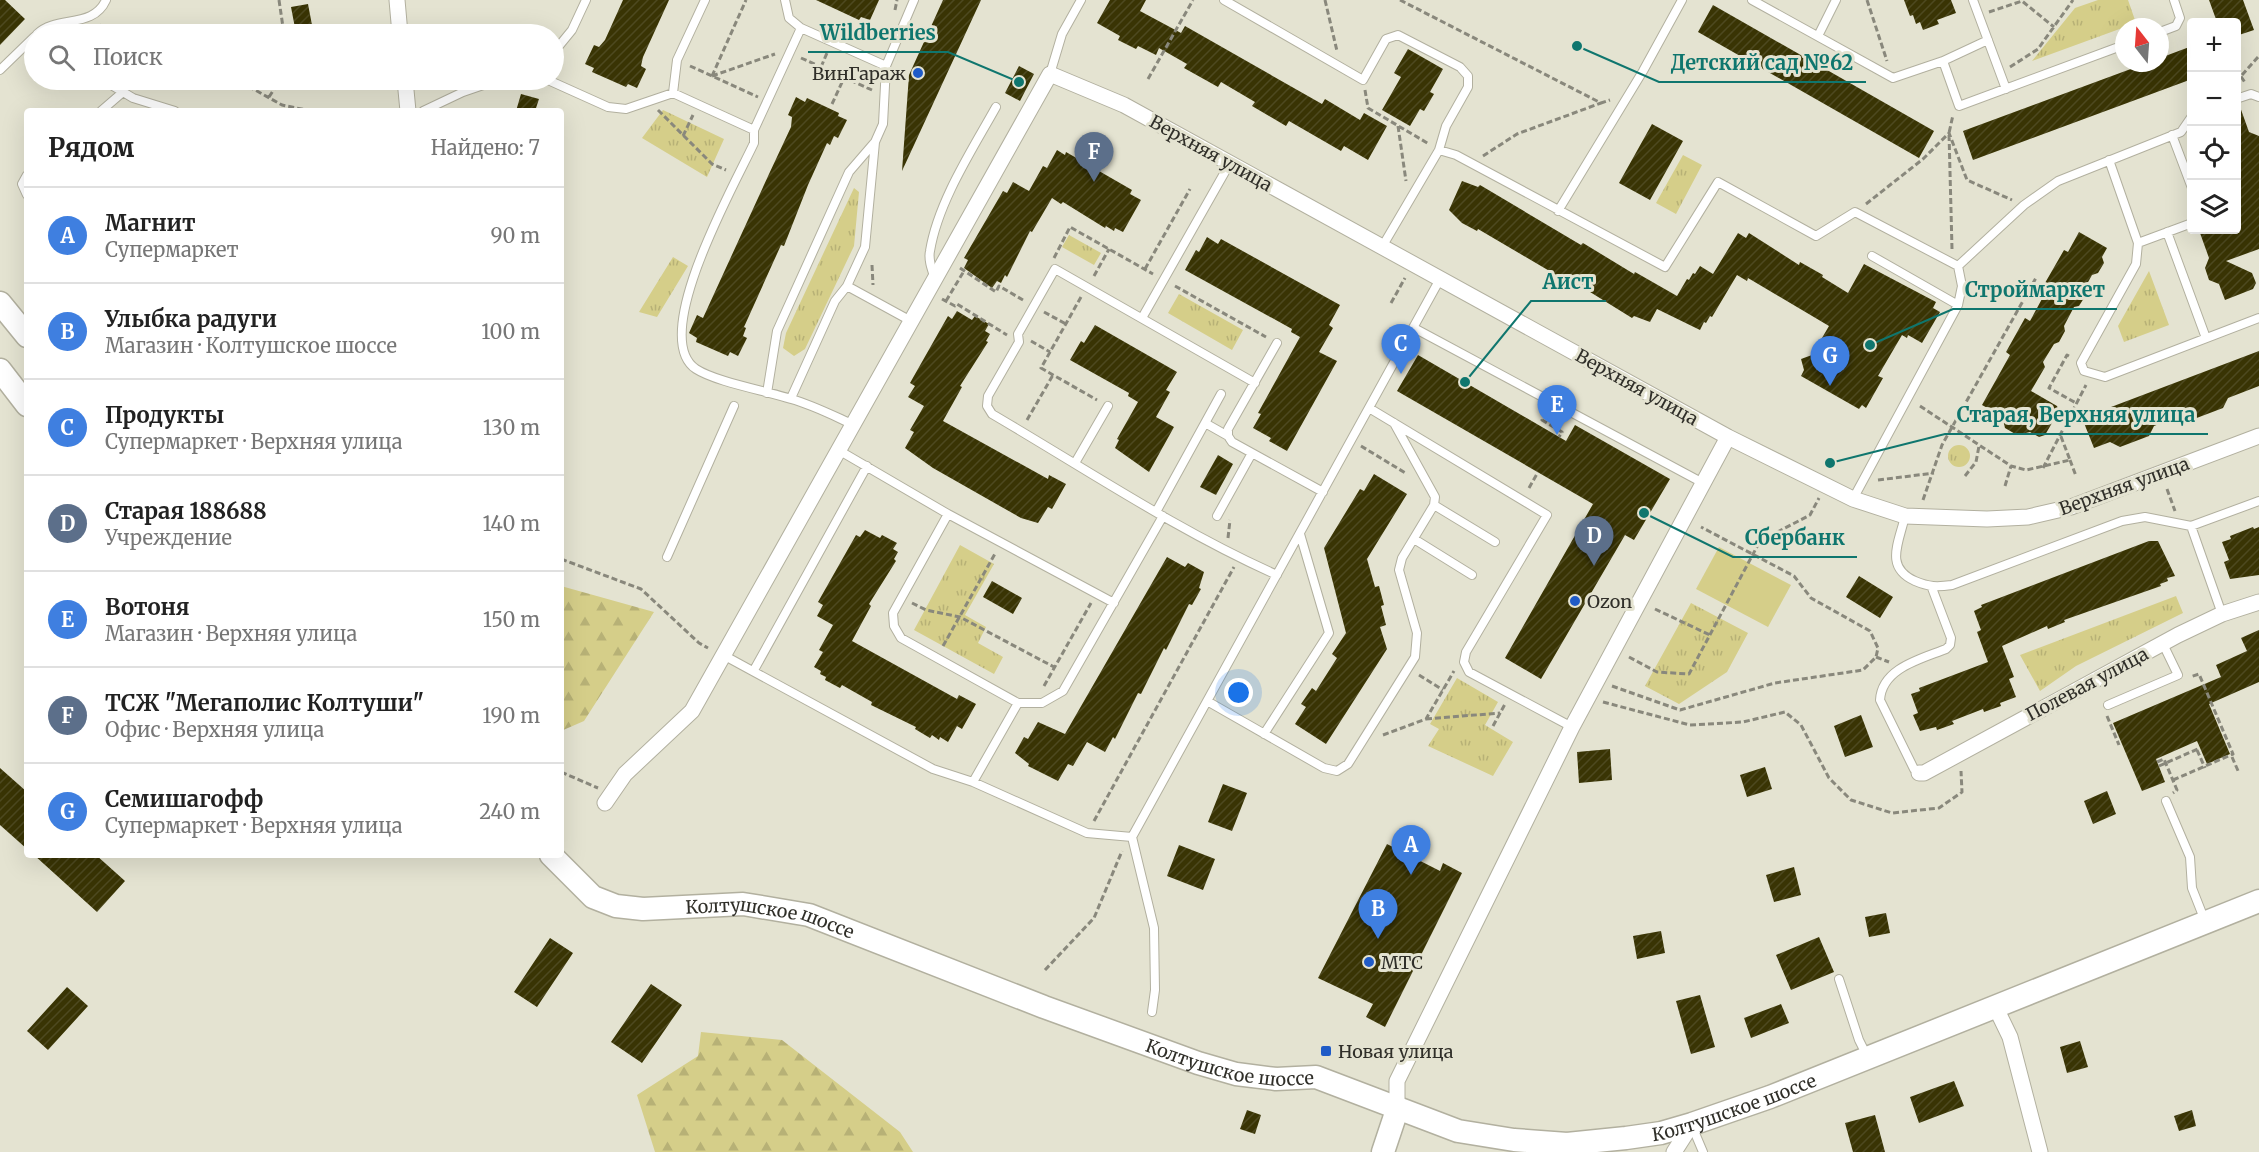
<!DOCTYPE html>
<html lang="ru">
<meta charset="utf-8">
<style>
:root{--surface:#fff;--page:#f6f6f6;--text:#222;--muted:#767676;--line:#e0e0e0;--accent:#7c3aed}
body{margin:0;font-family:Merriweather,serif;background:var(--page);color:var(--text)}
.controls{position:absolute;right:18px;top:18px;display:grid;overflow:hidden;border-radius:6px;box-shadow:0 6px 24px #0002}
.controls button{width:54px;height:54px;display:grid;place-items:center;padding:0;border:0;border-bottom:2px solid var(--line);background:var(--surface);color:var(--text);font:30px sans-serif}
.compass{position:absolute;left:2115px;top:18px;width:54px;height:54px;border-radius:50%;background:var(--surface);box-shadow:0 6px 24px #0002;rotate:343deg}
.you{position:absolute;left:1239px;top:693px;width:21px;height:21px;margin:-15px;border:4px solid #fff;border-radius:50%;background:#1a73e8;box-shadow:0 0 0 9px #1a73e833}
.badge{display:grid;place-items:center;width:39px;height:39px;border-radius:50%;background:var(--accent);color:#fff;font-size:20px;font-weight:700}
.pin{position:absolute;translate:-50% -50px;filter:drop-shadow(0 2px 3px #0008)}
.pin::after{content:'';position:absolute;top:32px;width:21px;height:18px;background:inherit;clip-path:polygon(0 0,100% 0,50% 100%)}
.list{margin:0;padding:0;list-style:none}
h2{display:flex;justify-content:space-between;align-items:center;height:78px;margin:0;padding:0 24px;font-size:26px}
h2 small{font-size:20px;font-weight:400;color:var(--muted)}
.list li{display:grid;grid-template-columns:39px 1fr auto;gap:18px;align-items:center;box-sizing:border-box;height:96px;padding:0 24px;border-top:2px solid var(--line)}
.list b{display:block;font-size:22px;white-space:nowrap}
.list p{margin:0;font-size:20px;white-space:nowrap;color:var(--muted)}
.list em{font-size:20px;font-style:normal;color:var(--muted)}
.icon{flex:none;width:33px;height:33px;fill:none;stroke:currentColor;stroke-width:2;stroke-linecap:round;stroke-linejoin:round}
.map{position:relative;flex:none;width:2259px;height:1152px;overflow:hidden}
.search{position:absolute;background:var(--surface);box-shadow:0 6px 24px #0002;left:24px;top:24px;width:540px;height:66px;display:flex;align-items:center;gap:15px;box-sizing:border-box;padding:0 21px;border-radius:33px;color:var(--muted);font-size:22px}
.panel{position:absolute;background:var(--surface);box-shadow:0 6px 24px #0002;left:24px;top:108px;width:540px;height:750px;border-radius:6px}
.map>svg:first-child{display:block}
.grass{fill:url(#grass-tufts)}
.forest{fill:url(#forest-firs)}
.pitch{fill:#d5ce89}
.building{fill:url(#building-hatch)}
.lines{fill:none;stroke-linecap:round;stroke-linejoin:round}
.lane-casing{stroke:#b2b09f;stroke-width:10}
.street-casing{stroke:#b2b09f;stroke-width:17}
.secondary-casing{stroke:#b2b09f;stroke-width:25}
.path{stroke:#89887c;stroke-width:3;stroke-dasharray:6 3;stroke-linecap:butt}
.lane{stroke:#fff;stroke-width:8}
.street{stroke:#fff;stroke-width:15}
.secondary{stroke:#fff;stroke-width:22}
.poi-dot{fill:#1f5bc7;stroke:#e4e3d1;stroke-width:2}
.labels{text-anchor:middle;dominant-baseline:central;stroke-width:6;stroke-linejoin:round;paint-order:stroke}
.poi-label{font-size:18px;fill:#302f29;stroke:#e4e3d1;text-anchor:start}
.street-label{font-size:18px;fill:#302f29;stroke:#e4e3d1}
.leader{fill:none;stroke:#0f766e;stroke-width:2}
.callout-dot{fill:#0f766e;stroke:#e4e3d1;stroke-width:2}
.callout-label{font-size:20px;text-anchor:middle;font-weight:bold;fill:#0f766e;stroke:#e4e3d1;stroke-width:6;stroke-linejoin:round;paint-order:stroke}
</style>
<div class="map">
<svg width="2259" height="1152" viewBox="0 0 2259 1152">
<defs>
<pattern id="grass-tufts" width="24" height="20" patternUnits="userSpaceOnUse" patternTransform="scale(1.5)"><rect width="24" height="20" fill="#d5ce89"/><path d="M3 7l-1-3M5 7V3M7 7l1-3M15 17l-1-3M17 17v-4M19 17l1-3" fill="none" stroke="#b7b176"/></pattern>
<pattern id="forest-firs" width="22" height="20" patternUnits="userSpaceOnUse" patternTransform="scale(1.5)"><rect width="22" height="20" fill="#d5ce89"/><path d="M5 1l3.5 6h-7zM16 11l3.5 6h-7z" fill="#b7b176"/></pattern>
<pattern id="building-hatch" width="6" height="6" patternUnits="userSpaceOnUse" patternTransform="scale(1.5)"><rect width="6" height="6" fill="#393404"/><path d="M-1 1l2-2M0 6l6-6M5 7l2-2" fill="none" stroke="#4d4920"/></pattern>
</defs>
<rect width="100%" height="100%" fill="#e4e3d1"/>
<path class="grass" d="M2098 0H2128L2136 23 2032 61 2075 8Z
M663 110 724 139 707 177 642 138Z
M1683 155 1702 165 1676 214 1656 203Z
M854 188 859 192 854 246 805 349 794 356 783 348 786 333Z
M1069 235 1101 253 1094 265 1062 247Z
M673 257 688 266 657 317 639 312Z
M2149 271 2169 325 2124 342 2118 326Z
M1179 294 1243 330 1232 350 1168 313Z
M1948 456a11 11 0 1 1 22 0a11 11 0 1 1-22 0Z
M960 545 994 564 965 615 986 627 978 643 1003 657 994 674 914 630Z
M2176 596 2183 613 2076 666 2040 691 2020 655Z
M1691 603 1748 633 1727 672 1679 704 1645 686Z
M1457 678 1498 702 1485 725 1513 742 1493 776 1428 746 1439 729 1430 724Z"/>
<path class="forest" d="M561 586 654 612 584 721 561 731Z
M701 1032 782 1040 900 1132 913 1152H655L637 1095 698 1056Z"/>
<path class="pitch" d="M1719 547 1791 585 1768 627 1696 589Z"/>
<path class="building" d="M0 0H5L25 19 0 45Z
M623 0H669L643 57 641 66 646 69 637 88 628 84 626 87 592 72 594 68 585 64 594 45 599 47 605 40Z
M816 0H879L870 20 861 17 859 20Z
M943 0H981L902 171 909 75Z
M1110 0H1146L1140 11 1181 33 1185 26 1322 104 1325 99 1360 120 1364 113 1387 126 1368 160 1344 146 1341 151 1289 121 1286 126 1252 106 1255 102 1221 82 1218 87 1184 68 1187 64 1159 48 1156 55 1138 46 1136 49 1118 40 1120 36 1097 23Z
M1904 0H1951L1956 13 1937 20 1939 24 1923 30 1920 22 1916 24 1913 15 1910 16Z
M2209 0H2243L2254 30 2236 36V22H2217Z
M308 4 312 25 295 28 291 7Z
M1713 5 1934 131 1919 158 1698 32Z
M2192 46V79L1973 160 1963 131 2147 63H2160V58Z
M1408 49 1443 69 1430 92 1434 94 1424 111 1420 109 1410 126 1382 110 1401 77 1394 73Z
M1019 66 1034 74 1020 101 1005 93Z
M521 94 539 99 535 111H516Z
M796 97 805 102 807 98 839 113 838 116 847 120 838 138 834 136 830 145 827 143 808 185 784 246 781 245 744 327 746 328 743 336 747 338 738 356 730 352 728 356 696 342 697 338 689 333 697 315 703 318 769 174 791 127 792 117 788 115Z
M2239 104 2249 132 2259 136V249L2226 261 2252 273 2256 283 2253 289 2225 300 2219 284 2209 280 2205 268 2209 258 2200 233 2211 230H2236V105Z
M1652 124 1683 141 1650 200 1619 183Z
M1057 150 1065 155 1066 152 1132 190 1130 194 1141 200 1123 232 1115 228 1114 231 1106 226 1105 228 1063 202 1061 204 1052 198 1032 232 1030 231 1007 277 1005 275 1001 283 997 281 992 288 964 268 968 260 964 258 1003 191 1007 193 1013 182 1029 191 1043 166 1047 168Z
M1462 181 1478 187 1480 185 1581 245 1583 243 1634 274 1635 272 1677 296 1687 279 1689 280 1693 273 1695 274 1700 266 1713 274 1738 233 1746 238 1749 233 1799 265 1800 262 1823 275 1822 277 1848 293 1864 264 1936 302 1933 308 1940 312 1922 343 1908 335 1907 338 1902 335 1878 376 1883 378 1866 408 1862 405 1859 409 1801 376 1804 370 1801 359 1812 355 1829 326 1748 278 1747 281 1737 275 1712 317 1710 316 1706 323 1704 322 1700 330 1657 309 1650 322 1634 316 1632 318 1582 287 1580 289 1478 229 1477 231 1462 223 1449 210Z
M2079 232 2107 248 2102 257 2104 263 2098 273 2092 275 2082 293 2084 298 2079 306 2074 307 2064 326 2065 331 2059 342 2054 344 2043 362 2045 367 2031 391 2057 406 2059 411 2045 435 2039 437 2030 432 2017 435 2005 428 2002 416 1982 405 2010 355 2006 352 2025 318 2030 321 2049 286 2045 283 2064 250 2068 252Z
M1207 237 1218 244 1221 239 1340 305 1329 325 1333 328 1319 352 1337 361 1287 451 1269 441 1271 438 1253 428 1261 414 1258 413 1300 337 1291 332 1292 329 1185 270 1196 250 1199 252Z
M957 311 972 320 975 316 989 324 985 331 990 334 986 341 988 342 960 386 962 387 943 421 1048 479 1049 475 1066 484 1052 509 1048 507 1038 523 1021 518 933 468 905 448 914 432 910 430 924 406 908 397 915 386 910 383 948 316 952 319Z
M1095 325 1177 372 1166 390 1170 392 1156 417 1174 427 1149 472 1115 448 1119 440 1117 439 1138 402 1128 396 1129 393 1070 360 1081 341 1084 343Z
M2259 351V386L2228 398 2223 408 2194 419 2184 414 2154 426 2149 436 2120 447 2110 442 2094 448 2082 418Z
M1418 355 1566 441 1575 425 1670 479 1634 540 1625 535 1541 679 1505 658 1593 504 1397 391Z
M1218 455 1233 464 1216 495 1200 487Z
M1374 474 1407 494 1367 559 1375 587 1379 586 1384 605 1381 606 1386 625 1380 627 1387 649 1326 744 1295 724 1306 707 1301 704 1312 688 1316 691 1337 658 1332 654 1346 633 1324 548 1360 489 1364 491Z
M2253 527 2254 529 2259 527V575L2230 579 2224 562 2229 560 2222 542 2231 539 2230 536Z
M865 530 880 538 882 535 897 543 893 549 898 552 894 559 896 561 869 604 871 606 852 641 957 699 959 695 976 704 962 729 957 726 948 742 940 737 939 740 932 735 930 738 915 729 916 727 871 705 872 702 842 685 840 688 825 680 826 677 820 674 821 671 814 667 823 652 819 650 833 625 817 616 823 605 818 602 856 535 860 537Z
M2149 541H2158L2175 576 2167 578 2168 581 2160 584 2161 586 2064 620 2065 622 2048 629 2047 626 2002 646 2014 677 2009 679 2016 697 2000 703 2001 706 1984 712 1983 709 1952 721 1954 724 1937 730 1936 727 1920 731 1913 715 1918 713 1911 694 1920 691 1919 688 1988 662 1977 632 1981 630 1974 611 1982 607 1981 605Z
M1167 557 1185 567 1188 563 1204 572 1199 588 1201 589 1192 605 1189 604 1166 650 1164 648 1141 694 1138 693 1115 739 1113 737 1105 752 1087 742 1073 766 1068 764 1058 781 1028 766 1029 764 1015 753 1024 737 1028 739 1038 722 1065 734Z
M1859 576 1893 597 1880 618 1846 597Z
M992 581 1022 598 1013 614 983 597Z
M2259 630V682L2209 704 2230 754 2207 764 2197 741 2156 759 2165 782 2142 791 2113 723 2221 677 2216 665 2247 651 2241 638Z
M1861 715 1873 747 1845 757 1834 726Z
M1610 749 1612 780 1579 783 1577 752Z
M1765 767 1772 789 1747 797 1740 775Z
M0 768 27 792V849L0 825Z
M1223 784 1247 793 1232 831 1208 822Z
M2107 791 2116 814 2093 824 2084 801Z
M1387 844 1440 871 1443 863 1462 873 1385 1027 1366 1017 1373 1004 1318 978Z
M1179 845 1215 859 1203 890 1167 876Z
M34 855H96L125 881 97 912Z
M1794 867 1801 895 1774 902 1766 875Z
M1886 913 1890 933 1869 937 1865 917Z
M1661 931 1665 953 1637 959 1633 936Z
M1819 937 1834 972 1791 990 1776 955Z
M550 938 573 953 537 1007 514 992Z
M651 984 682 1005 642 1063 611 1042Z
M67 987 88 1006 48 1050 27 1031Z
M1700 995 1715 1047 1691 1054 1676 1001Z
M1781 1004 1789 1023 1751 1038 1744 1018Z
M2080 1041 2088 1067 2067 1073 2060 1047Z
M1954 1081 1964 1106 1919 1123 1910 1097Z
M1247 1110 1261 1115 1255 1134 1240 1129Z
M2192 1110 2196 1126 2179 1131 2174 1116Z
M1875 1115 1885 1152H1853L1845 1123Z"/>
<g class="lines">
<defs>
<path id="lane" d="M785 0 789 18 801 28 886 66
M1224 0 1363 80 1386 39 1398 35 1460 67 1468 76V87L1446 126 1439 150
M1752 0 1893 78 1943 61 1988 40
M1973 0 2006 89
M801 28 754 130V143C735 184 648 337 696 369 716 382 767 391 791 399 813 405 834 416 854 425
M2160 32 2176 26 2180 18 2174 0
M37 34C57 15 93 29 106 0
M1818 36 1836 0
M554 52 572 30 586 0
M1943 61 1959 106 2124 45
M0 70 34 37
M1050 74 1062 34 1081 0
M103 80 133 98 175 111
M548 80 608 107 626 109 673 93 677 60 705 0
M673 93 754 130
M2236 99 2251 94 2259 97
M101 111 123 92
M423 111 463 92 498 80
M2172 135 2192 188
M2109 160 2138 243 2136 264 2081 363 2084 371 2105 377 2259 318
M27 175 22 184 27 195
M1558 211 1643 71 1682 0
M2167 232 2206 338
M2138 243 2192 223
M1382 247 1439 150 1456 155 1665 267 1718 182 1816 236 1855 212 1958 266
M1872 256 1958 305
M935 279C932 270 928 260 930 251 938 202 972 150 996 107
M847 286 911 321
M1142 318 1230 163
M1414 328 1703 483
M1277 343 1228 429V436L1232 442 1323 492
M1255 383 1055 269 1018 334 1019 342 988 396 987 406 992 414C1086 469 1178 531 1277 575
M767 393 777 331 849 172 874 143
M791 398 835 301 847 286 865 247 875 142 883 124 886 66 914 0
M1369 408 1547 515 1466 652 1464 662 1469 672 1572 727
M1205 423 1228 436
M840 451 948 514 1114 603
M1075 463 1108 406
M1853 499 1958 305 1962 286 1958 266 2024 205 2058 181 2181 132 2192 116
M1434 505 1495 542
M1156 512 1221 394
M948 514 893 613 894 626 901 638 1018 703H1042L1063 691 1163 516
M1217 516 1252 453
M1905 516C1899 543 1884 567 1915 581 1929 587 1937 587 1952 585L2122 521 2145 517 2191 526 2259 501
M2191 526 2222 614
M1414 539 1472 575
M667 557 734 406
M725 656 933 769 973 782 1087 833 1132 837
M754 670 867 466
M1207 701 1324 768 1337 771 1348 764 1415 657 1417 633 1399 570 1402 558 1434 505 1435 497 1394 423
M2108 705 2178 675 2163 644
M1264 734 1329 633 1300 534
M1919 773 1914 769 1880 700C1882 668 1921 659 1946 649L1950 645 1951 638 1932 588
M973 782 1018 703
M2166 801 2190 857 2192 888 2205 921
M1839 979 1859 1040 1867 1056
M1152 1012 1155 990 1154 928 1132 837 1440 279
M1692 1126 1703 1152"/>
<path id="street" d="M397 0 400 34
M405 80 408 111
M1919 773H1924L2178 635 2222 614 2259 602
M605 803 625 774 692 711 1050 74 1124 105 1728 437 1853 499 1905 516 1987 519 2028 517 2071 507 2259 436
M1995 1006 2010 1037 2040 1152
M1397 1110V1081L1572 727 1728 437
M1674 1152 1692 1124"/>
<g id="secondary">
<path d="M0 303 27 336"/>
<path d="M0 370 27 405"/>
<path id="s1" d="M551 855 593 897 616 906 643 909 743 904 809 915 1044 1007 1198 1063 1236 1074 1276 1079 1316 1077 1458 1131 1514 1140 1567 1144 1626 1138 1661 1133 1692 1124 1770 1097 2259 901"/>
<path d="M1383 1152 1397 1110"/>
</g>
</defs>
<use href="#lane" class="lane-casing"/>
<use href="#street" class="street-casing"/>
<use href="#secondary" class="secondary-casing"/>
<path class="path" d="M279 0 284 34
M1325 0 1337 51
M1400 0 1601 103 1610 100
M1867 0 1887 61
M895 10 897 0
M1989 12 2022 1 2054 27
M100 25 117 34
M801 58 872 90
M690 66 758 97
M821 67 827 53
M2010 67 2038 49 2073 0
M2236 69 2246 84
M2242 75 2259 56
M712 76 775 54
M712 76 746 0
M1148 79 1193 0
M222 80 248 86 282 105 311 111
M1365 90 1368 108 1429 144
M269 97 280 80
M832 104 844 78
M658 110 712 164 726 170
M1398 126 1406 181
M683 136 693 115
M1483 156 1517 134 1601 103
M1866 204 1923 159 1949 133 1967 180 2012 200
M1952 249 1949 133 1953 115
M1054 258 1070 227 1153 274
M872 265 873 285
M960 268 996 292 999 286 1023 300
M1145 269 1190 189
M1094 276 1109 249
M1175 286 1266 337
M1081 297 1041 368 1097 400
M942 299 955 306 957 304 1007 335
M946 301 964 271
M1391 303 1405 278
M1044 312 1066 324
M1031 341 1050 352
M2069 356 2067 355 2049 388 2076 403
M1920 406 2011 466 2026 470 2070 460 2060 434
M1547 412 1542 420 1562 432 1559 437
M1027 420 1053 375
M1361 446 1407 474
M2070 460 2076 476
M2043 468 2086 385
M1965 476 1976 462 1979 446
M1878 480 1934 473
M2005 486 2011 466
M1529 488 1538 472
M2167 489 2175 511
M1923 500 1942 445 2037 276
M1228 538 1230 520
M561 559 641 589 699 643 708 648
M912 603 926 610 960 617 1054 667
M1655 609 1710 635
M943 646 996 552
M1629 657 1657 672 1689 674 1760 541 1810 515 1819 498
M1876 657 1889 662
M1419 675 1443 690
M1044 686 1091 603
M1612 686 1680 710 1775 683 1863 670 1876 657 1878 648 1870 631 1811 598 1794 576 1701 527
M1603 702 1690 725 1743 722 1785 712 1801 725 1829 778 1851 800 1892 813 1939 808 1962 792 1961 771
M2107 716 2119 745
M1426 719 1500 713
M1493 726 1505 704
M1383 735 1426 719 1454 671
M2197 750 2205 768
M2232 757 2239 773
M2157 762 2164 759 2177 790 2173 793
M2159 766 2200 748
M561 772 598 788
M2173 780 2233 754 2199 674 2190 677
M1094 821 1234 567
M1045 970 1094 918 1122 851"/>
<use href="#lane" class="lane"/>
<use href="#street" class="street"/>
<use href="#secondary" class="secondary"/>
</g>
<g class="poi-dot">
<circle cx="918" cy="73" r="6"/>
<circle cx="1575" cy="601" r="6"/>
<circle cx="1369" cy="962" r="6"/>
<rect x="1320" y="1045" width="12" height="12" rx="3"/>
</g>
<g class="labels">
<g class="poi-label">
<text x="906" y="73" text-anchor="end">ВинГараж</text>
<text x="1587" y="601">Ozon</text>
<text x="1381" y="962">МТС</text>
<text x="1338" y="1051">Новая улица</text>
</g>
<g class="street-label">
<text transform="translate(1211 153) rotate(29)">Верхняя улица</text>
<text transform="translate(1637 387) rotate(29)">Верхняя улица</text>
<text transform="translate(2124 486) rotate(-20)">Верхняя улица</text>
<text transform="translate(2087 684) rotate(-28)">Полевая улица</text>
<text stroke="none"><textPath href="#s1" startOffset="240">Колтушское шоссе</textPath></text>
<text stroke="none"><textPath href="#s1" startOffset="726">Колтушское шоссе</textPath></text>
<text stroke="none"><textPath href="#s1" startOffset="1248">Колтушское шоссе</textPath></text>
</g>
</g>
<path class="leader" d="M1019 82L948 52H808M1577 46L1659 82H1866M1465 382L1531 301H1606M1870 345L1953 309H2117M1830 463L1945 434H2208M1644 513L1733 557H1857"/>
<g class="callout-dot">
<circle cx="1019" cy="82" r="6"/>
<circle cx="1577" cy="46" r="6"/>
<circle cx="1465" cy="382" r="6"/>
<circle cx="1870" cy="345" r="6"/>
<circle cx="1830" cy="463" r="6"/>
<circle cx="1644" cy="513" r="6"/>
</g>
<g class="callout-label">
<text x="878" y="40">Wildberries</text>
<text x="1762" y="70">Детский сад №62</text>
<text x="1568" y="289">Аист</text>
<text x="2035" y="297">Строймаркет</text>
<text x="2076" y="422">Старая, Верхняя улица</text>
<text x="1795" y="545">Сбербанк</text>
</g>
</svg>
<div class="controls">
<button>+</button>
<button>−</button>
<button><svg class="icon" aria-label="locate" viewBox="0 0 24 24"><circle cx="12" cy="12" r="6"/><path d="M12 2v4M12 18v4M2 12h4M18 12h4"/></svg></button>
<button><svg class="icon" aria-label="layers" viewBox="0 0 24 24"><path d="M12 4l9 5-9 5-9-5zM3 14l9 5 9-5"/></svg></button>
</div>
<svg class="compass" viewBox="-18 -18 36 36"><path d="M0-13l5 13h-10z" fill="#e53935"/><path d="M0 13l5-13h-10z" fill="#767676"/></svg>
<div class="you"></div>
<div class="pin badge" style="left:1411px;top:875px;background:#3f7fe0">A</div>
<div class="pin badge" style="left:1378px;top:939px;background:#3f7fe0">B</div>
<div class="pin badge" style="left:1401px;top:374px;background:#3f7fe0">C</div>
<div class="pin badge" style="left:1594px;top:566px;background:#5c6f8a">D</div>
<div class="pin badge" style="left:1557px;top:435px;background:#3f7fe0">E</div>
<div class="pin badge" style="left:1094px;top:182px;background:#5c6f8a">F</div>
<div class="pin badge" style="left:1830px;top:386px;background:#3f7fe0">G</div>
<div class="search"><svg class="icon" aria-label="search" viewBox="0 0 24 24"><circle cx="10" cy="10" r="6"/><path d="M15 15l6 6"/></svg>Поиск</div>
<section class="panel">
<h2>Рядом<small>Найдено: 7</small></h2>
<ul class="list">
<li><span class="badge" style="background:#3f7fe0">A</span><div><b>Магнит</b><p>Супермаркет</p></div><em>90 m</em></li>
<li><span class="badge" style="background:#3f7fe0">B</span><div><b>Улыбка радуги</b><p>Магазин · Колтушское шоссе</p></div><em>100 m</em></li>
<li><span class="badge" style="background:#3f7fe0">C</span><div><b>Продукты</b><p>Супермаркет · Верхняя улица</p></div><em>130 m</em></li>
<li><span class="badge" style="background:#5c6f8a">D</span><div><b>Старая 188688</b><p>Учреждение</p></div><em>140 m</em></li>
<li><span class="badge" style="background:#3f7fe0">E</span><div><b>Вотоня</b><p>Магазин · Верхняя улица</p></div><em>150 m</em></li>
<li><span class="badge" style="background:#5c6f8a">F</span><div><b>ТСЖ &quot;Мегаполис Колтуши&quot;</b><p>Офис · Верхняя улица</p></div><em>190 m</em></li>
<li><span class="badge" style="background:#3f7fe0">G</span><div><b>Семишагофф</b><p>Супермаркет · Верхняя улица</p></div><em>240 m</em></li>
</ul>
</section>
</div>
